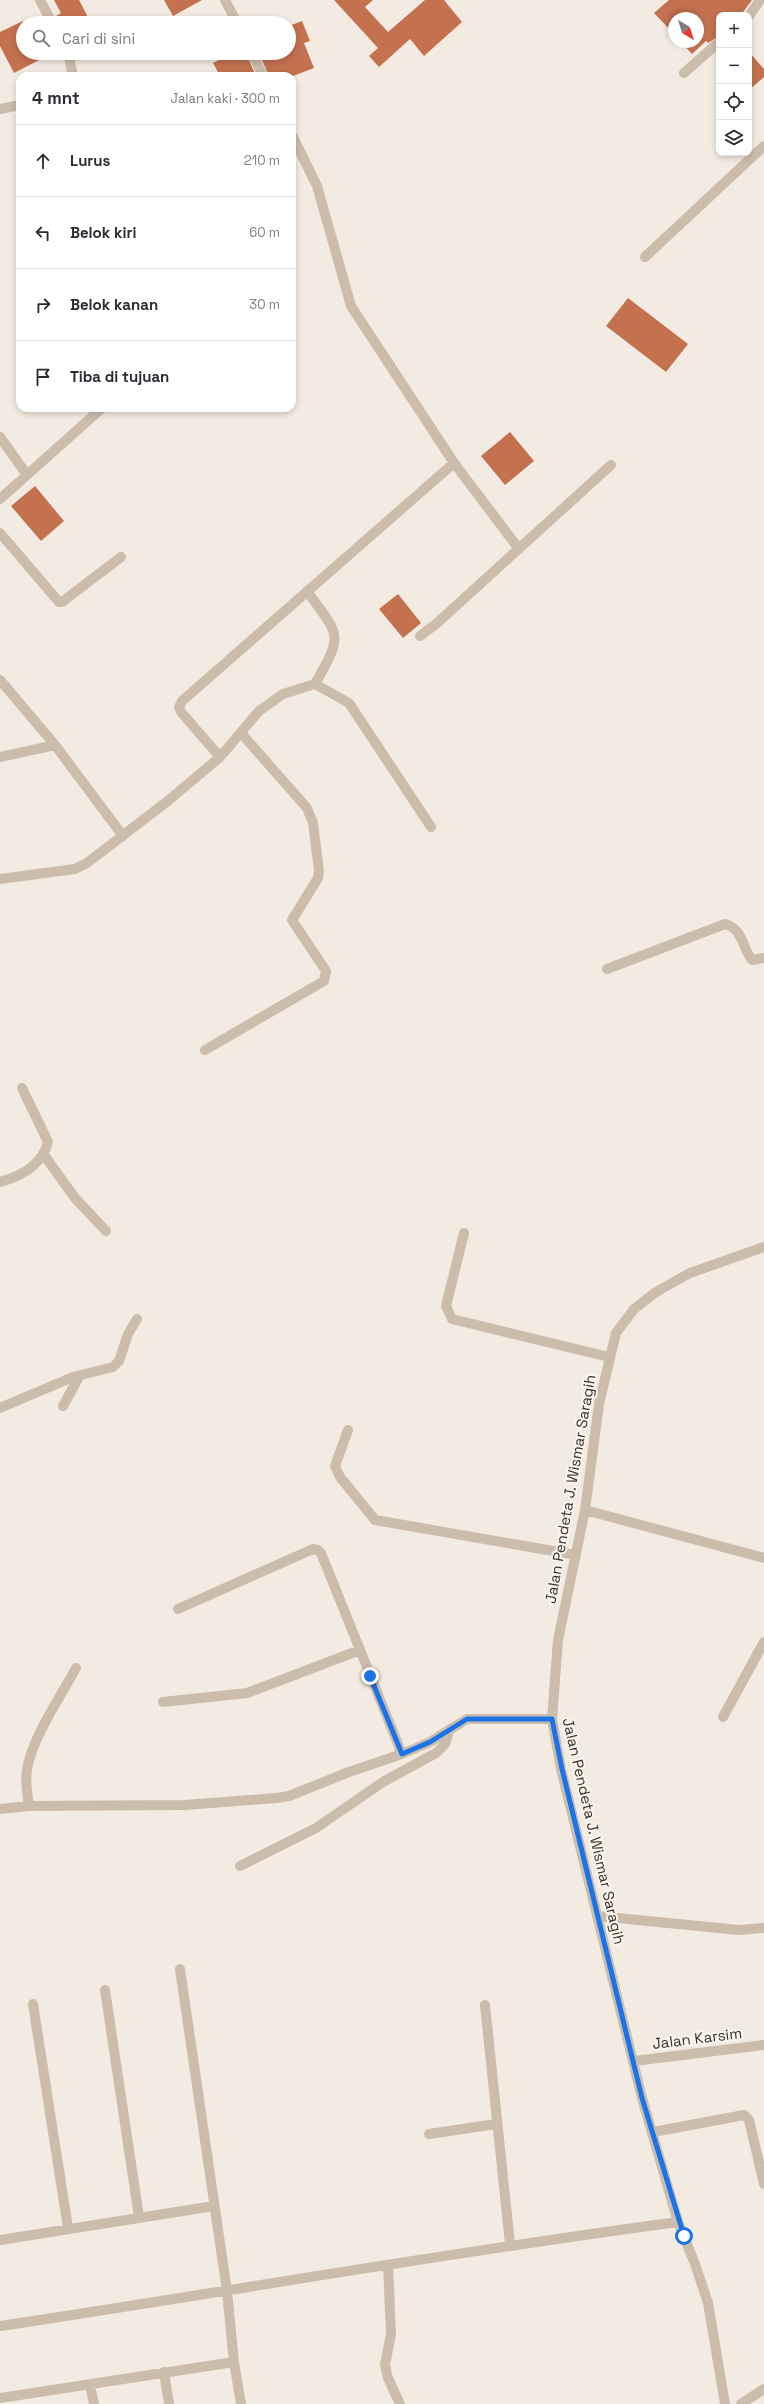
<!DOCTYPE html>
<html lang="id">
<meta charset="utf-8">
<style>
:root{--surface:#fff;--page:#f7f7f7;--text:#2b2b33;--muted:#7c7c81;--line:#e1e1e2}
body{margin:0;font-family:"Space Grotesk",sans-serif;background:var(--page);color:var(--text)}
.controls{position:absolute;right:12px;top:12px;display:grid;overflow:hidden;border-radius:8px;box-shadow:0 2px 6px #0003}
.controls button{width:36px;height:36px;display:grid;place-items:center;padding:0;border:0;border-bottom:1px solid var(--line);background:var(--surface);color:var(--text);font:20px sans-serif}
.compass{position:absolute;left:668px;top:12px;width:36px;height:36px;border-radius:50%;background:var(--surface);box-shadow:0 2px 6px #0003;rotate:142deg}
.stop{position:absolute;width:12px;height:12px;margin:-9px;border:3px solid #1a73e8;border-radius:50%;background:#fff}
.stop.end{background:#1a73e8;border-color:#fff;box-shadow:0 1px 4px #0008}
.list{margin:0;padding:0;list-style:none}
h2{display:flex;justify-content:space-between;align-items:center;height:52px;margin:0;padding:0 16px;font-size:17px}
h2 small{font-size:13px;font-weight:400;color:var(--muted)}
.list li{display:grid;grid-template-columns:26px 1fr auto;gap:12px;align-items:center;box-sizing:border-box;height:72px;padding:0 16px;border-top:1px solid var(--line)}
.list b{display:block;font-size:15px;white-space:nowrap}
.list em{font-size:13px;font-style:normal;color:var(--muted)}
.icon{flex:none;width:22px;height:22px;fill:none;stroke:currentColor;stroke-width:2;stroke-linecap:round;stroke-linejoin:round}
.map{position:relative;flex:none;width:764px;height:2404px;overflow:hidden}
.search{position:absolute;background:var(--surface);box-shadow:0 2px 6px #0003;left:16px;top:16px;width:280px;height:44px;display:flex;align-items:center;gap:10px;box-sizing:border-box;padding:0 14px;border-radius:22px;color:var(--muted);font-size:15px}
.panel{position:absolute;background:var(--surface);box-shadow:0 2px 6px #0003;left:16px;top:72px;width:280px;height:340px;border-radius:12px}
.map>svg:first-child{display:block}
.building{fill:#c3714f}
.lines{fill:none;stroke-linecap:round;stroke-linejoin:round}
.minor{stroke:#cbbcac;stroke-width:10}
.route{stroke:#1a73e8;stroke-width:5}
.labels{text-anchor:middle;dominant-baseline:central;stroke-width:4;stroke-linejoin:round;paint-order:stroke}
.street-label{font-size:15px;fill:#3a302b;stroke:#faf5ed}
</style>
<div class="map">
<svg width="764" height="2404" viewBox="0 0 764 2404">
<rect width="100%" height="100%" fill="#f3ebe1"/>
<path class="building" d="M54 0H79L91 23H58L56 16 61 13Z
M164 0H202L173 16Z
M334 0H373L365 7 388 32 425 0H444L462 22 424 56 410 39 379 67 369 56 378 48Z
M669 0H752L741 15H717L719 17V36L708 43 706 41 692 54 681 42H698V18H674V34L654 13Z
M23 21V53H53L14 73 0 46V32Z
M302 21 310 41 304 43 314 68 293 76H269L259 53H289V26Z
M749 52 764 69V77L749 90Z
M233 53H246L256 76H220L213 63Z
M628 298 688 344 666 372 606 326Z
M510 432 534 461 505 485 481 456Z
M35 486 64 521 41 541 11 506Z
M398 594 421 623 403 638 379 609Z"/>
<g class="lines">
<path class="minor" d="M40 0 52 23
M225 0 237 23
M749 16 760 0
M68 53 73 76
M252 53 263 76
M684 73 719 42
M0 109 20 105
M292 135 317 186 351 306 454 463 519 549
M645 257 764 146
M0 437 27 475
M0 499 102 408
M0 533 59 602H62L121 557
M420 636 436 624 611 465
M0 680 55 745 123 836
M315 684 349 703 431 827
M0 757 55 745
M220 757 181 712 179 707 182 701 454 463
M0 879 75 869 87 863 169 800 220 757 259 711 283 694 315 684C344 633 340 637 307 591
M607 969 725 924C743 929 742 947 752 960L764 958
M205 1050 324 981 326 971 292 920 318 878 319 871 313 823 307 808 241 733
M44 1155 75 1198 106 1231
M0 1182C22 1176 42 1165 48 1142L22 1088
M464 1233 446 1306 452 1319 609 1357
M63 1406 80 1375
M0 1408 73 1377 113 1367 119 1361 128 1334 137 1319
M348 1430 335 1466 340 1477 375 1520 576 1555
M585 1510 764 1558
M178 1609 313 1549 318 1550 321 1553 402 1754
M163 1702 247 1693 360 1650
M723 1717 764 1642
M29 1806C27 1793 25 1781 27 1769 32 1738 61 1696 76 1668
M0 1809 29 1806 185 1805 277 1798 289 1796 349 1772 402 1754 430 1742 467 1719H552
M240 1866 316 1828 383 1782 436 1753 445 1744 450 1729
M597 1916 739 1930 764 1928
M180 1969 227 2291 234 2362 241 2404
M105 1990 139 2217
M33 2004 68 2228
M485 2005 510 2244
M634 2061 764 2045
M653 2132 744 2115 749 2120 764 2184
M429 2134 496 2124
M0 2240 214 2206
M388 2265 391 2334 385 2365 388 2378 400 2404
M0 2326C226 2292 451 2252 678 2222
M164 2372 169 2404
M90 2385 94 2404
M0 2398 234 2362
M725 2404 708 2303 695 2264 678 2222 642 2098 561 1769 552 1719 558 1640 585 1510 599 1404 616 1333 634 1309 656 1292 690 1273 764 1247
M741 2404 764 2389"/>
</g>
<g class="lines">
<path class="route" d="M370 1676 402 1754 430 1742 467 1719H552L562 1769 642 2098 684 2236"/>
</g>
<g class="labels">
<g class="street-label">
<text transform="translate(570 1489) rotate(-80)">Jalan Pendeta J. Wismar Saragih</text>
<text transform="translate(594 1831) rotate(77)">Jalan Pendeta J. Wismar Saragih</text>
<text transform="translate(697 2038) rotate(-7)">Jalan Karsim</text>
</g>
</g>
</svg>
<div class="controls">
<button>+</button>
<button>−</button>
<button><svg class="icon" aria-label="locate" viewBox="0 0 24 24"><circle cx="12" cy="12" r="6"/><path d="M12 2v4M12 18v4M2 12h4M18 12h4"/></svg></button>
<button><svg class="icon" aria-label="layers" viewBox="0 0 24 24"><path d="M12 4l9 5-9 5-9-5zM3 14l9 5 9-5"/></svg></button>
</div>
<svg class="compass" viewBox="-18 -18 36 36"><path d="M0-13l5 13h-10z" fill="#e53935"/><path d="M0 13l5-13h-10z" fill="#7c7c81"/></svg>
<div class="stop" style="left:684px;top:2236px"></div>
<div class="stop end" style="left:370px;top:1676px"></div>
<div class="search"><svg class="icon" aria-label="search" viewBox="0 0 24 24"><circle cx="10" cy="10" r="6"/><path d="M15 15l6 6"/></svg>Cari di sini</div>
<section class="panel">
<h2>4 mnt<small>Jalan kaki · 300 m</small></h2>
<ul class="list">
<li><svg class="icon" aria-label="ahead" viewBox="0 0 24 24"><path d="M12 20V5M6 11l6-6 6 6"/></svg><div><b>Lurus</b></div><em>210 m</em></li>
<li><svg class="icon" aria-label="left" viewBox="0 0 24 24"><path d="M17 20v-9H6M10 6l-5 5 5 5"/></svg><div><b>Belok kiri</b></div><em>60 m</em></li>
<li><svg class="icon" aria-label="right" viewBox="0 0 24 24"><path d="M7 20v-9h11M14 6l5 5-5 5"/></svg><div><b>Belok kanan</b></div><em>30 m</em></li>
<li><svg class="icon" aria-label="arrive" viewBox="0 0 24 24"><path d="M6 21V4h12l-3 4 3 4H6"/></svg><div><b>Tiba di tujuan</b></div></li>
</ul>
</section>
</div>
